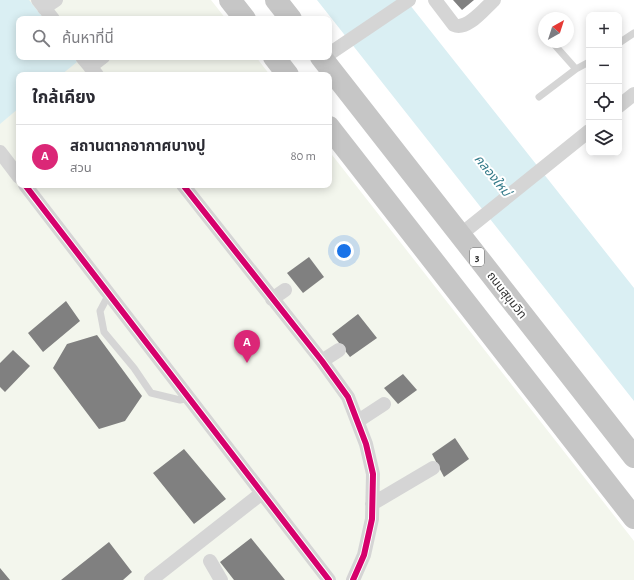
<!DOCTYPE html>
<html lang="th">
<meta charset="utf-8">
<style>
:root{--surface:#fff;--page:#f2f2f3;--text:#2b2b33;--muted:#7c7c81;--line:#e1e1e2;--accent:#db2777}
body{margin:0;font-family:"Alegreya Sans","Noto Sans Thai",sans-serif;background:var(--page);color:var(--text)}
.controls{position:absolute;right:12px;top:12px;display:grid;overflow:hidden;border-radius:8px;box-shadow:0 2px 10px #0003}
.controls button{width:36px;height:36px;display:grid;place-items:center;padding:0;border:0;border-bottom:1px solid var(--line);background:var(--surface);color:var(--text);font:20px sans-serif}
.compass{position:absolute;left:538px;top:12px;width:36px;height:36px;border-radius:50%;background:var(--surface);box-shadow:0 2px 10px #0003;rotate:39deg}
.you{position:absolute;left:344px;top:251px;width:14px;height:14px;margin:-10px;border:3px solid #fff;border-radius:50%;background:#1a73e8;box-shadow:0 0 0 6px #1a73e833}
.badge{display:grid;place-items:center;width:26px;height:26px;border-radius:50%;background:var(--accent);color:#fff;font-size:13px;font-weight:700}
.pin{position:absolute;translate:-50% -33px;filter:drop-shadow(0 1px 2px #0008)}
.pin::after{content:'';position:absolute;top:21px;width:14px;height:12px;background:inherit;clip-path:polygon(0 0,100% 0,50% 100%)}
.list{margin:0;padding:0;list-style:none}
h2{display:flex;justify-content:space-between;align-items:center;height:52px;margin:0;padding:0 16px;font-size:17px}
h2 small{font-size:13px;font-weight:400;color:var(--muted)}
.list li{display:grid;grid-template-columns:26px 1fr auto;gap:12px;align-items:center;box-sizing:border-box;height:64px;padding:0 16px;border-top:1px solid var(--line)}
.list b{display:block;font-size:15px;white-space:nowrap}
.list p{margin:0;font-size:13px;white-space:nowrap;color:var(--muted)}
.list em{font-size:13px;font-style:normal;color:var(--muted)}
.icon{flex:none;width:22px;height:22px;fill:none;stroke:currentColor;stroke-width:2;stroke-linecap:round;stroke-linejoin:round}
.map{position:relative;flex:none;width:634px;height:580px;overflow:hidden}
.search{position:absolute;background:var(--surface);box-shadow:0 2px 10px #0003;left:16px;top:16px;width:316px;height:44px;display:flex;align-items:center;gap:10px;box-sizing:border-box;padding:0 14px;border-radius:8px;color:var(--muted);font-size:15px}
.panel{position:absolute;background:var(--surface);box-shadow:0 2px 10px #0003;left:16px;top:72px;width:316px;height:116px;border-radius:8px}
.map>svg:first-child{display:block}
.green{fill:#f3f6ed}
.water{fill:#daeff3}
.building{fill:#808080}
.lines{fill:none;stroke-linecap:round;stroke-linejoin:round}
.service{stroke:#d5d5d5;stroke-width:7}
.minor{stroke:#d5d5d5;stroke-width:14}
.trunk{stroke:#c6c6c6;stroke-width:22}
.cycleway-casing{stroke:#fff;stroke-width:8}
.cycleway{stroke:#d6006c;stroke-width:6}
.labels{text-anchor:middle;dominant-baseline:central;stroke-width:4;stroke-linejoin:round;paint-order:stroke}
.shield{fill:#fff;stroke:#6f6f6f;stroke-width:1}
.shield-label{font-size:11px;font-weight:bold;fill:#313131}
.street-label{font-size:12px;fill:#313131;stroke:#fff}
.water-label{font-size:13px;font-style:italic;fill:#357b8a;stroke:#fff}
</style>
<div class="map">
<svg width="634" height="580" viewBox="0 0 634 580">
<rect width="100%" height="100%" fill="#fff"/>
<path class="green" d="M0 0H211L226 19H19V57H256L270 75H19V185H329V151L634 541V580H0Z"/>
<path class="water" d="M0 0H29L44 19H19V57H74L77 62 61 75H19V108L0 124Z
M317 0H406L634 288V401Z"/>
<path class="building" d="M453 0H474L462 10Z
M309 257 324 277 303 293 287 273Z
M66 301 80 321 43 352 28 333Z
M358 314 377 338 350 357 332 334Z
M97 335 142 396 125 421 99 429 53 368 67 344Z
M13 350 30 366 5 392 0 387V363Z
M403 374 417 390 398 404 384 388Z
M455 438 469 459 444 477 432 454Z
M184 449 226 499 194 524 153 473Z
M251 538 285 580H234L220 562Z
M109 542 132 572 123 580H61Z
M0 568 10 580H0Z"/>
<g class="lines">
<path class="service" d="M552 42 576 69 589 62
M619 43 634 33
M539 97 576 69
M109 294 100 311 104 332 134 368 151 393 180 400 190 398"/>
<path class="minor" d="M38 0 53 19
M435 0 454 25C467 31 484 9 494 0
M44 8 56 0
M329 54 409 0
M82 57 97 75
M90 67 103 57
M619 106 634 94
M0 152 19 177
M25 185 329 580
M183 185 322 361 348 397 366 444 373 474 372 519 364 555 353 580
M460 235 589 131
M272 299 285 290
M322 361 339 350
M358 421 384 404
M372 504 433 468
M210 561 221 580
M151 580 262 493"/>
<path class="trunk" d="M230 0 245 19
M276 0 291 19
M274 57 288 75
M321 57 634 457
M329 127 634 518"/>
<defs>
<path id="cycleway" d="M25 185 329 580
M183 185 322 361 348 397 366 444 373 474 372 519 364 555 353 580"/>
</defs>
<use href="#cycleway" class="cycleway-casing"/>
<use href="#cycleway" class="cycleway"/>
</g>
<g class="labels">
<rect class="shield" x="470" y="248" width="14" height="18" rx="3"/>
<g class="shield-label">
<text x="477" y="257">3</text>
</g>
<g class="street-label">
<text transform="translate(507 295) rotate(52)">ถนนสุขุมวิท</text>
</g>
<g class="water-label">
<text transform="translate(492 176) rotate(51)">คลองใหม่</text>
</g>
</g>
</svg>
<div class="controls">
<button>+</button>
<button>−</button>
<button><svg class="icon" aria-label="locate" viewBox="0 0 24 24"><circle cx="12" cy="12" r="6"/><path d="M12 2v4M12 18v4M2 12h4M18 12h4"/></svg></button>
<button><svg class="icon" aria-label="layers" viewBox="0 0 24 24"><path d="M12 4l9 5-9 5-9-5zM3 14l9 5 9-5"/></svg></button>
</div>
<svg class="compass" viewBox="-18 -18 36 36"><path d="M0-13l5 13h-10z" fill="#e53935"/><path d="M0 13l5-13h-10z" fill="#7c7c81"/></svg>
<div class="you"></div>
<div class="pin badge" style="left:247px;top:363px">A</div>
<div class="search"><svg class="icon" aria-label="search" viewBox="0 0 24 24"><circle cx="10" cy="10" r="6"/><path d="M15 15l6 6"/></svg>ค้นหาที่นี่</div>
<section class="panel">
<h2>ใกล้เคียง<small></small></h2>
<ul class="list">
<li><span class="badge">A</span><div><b>สถานตากอากาศบางปู</b><p>สวน</p></div><em>80 m</em></li>
</ul>
</section>
</div>
